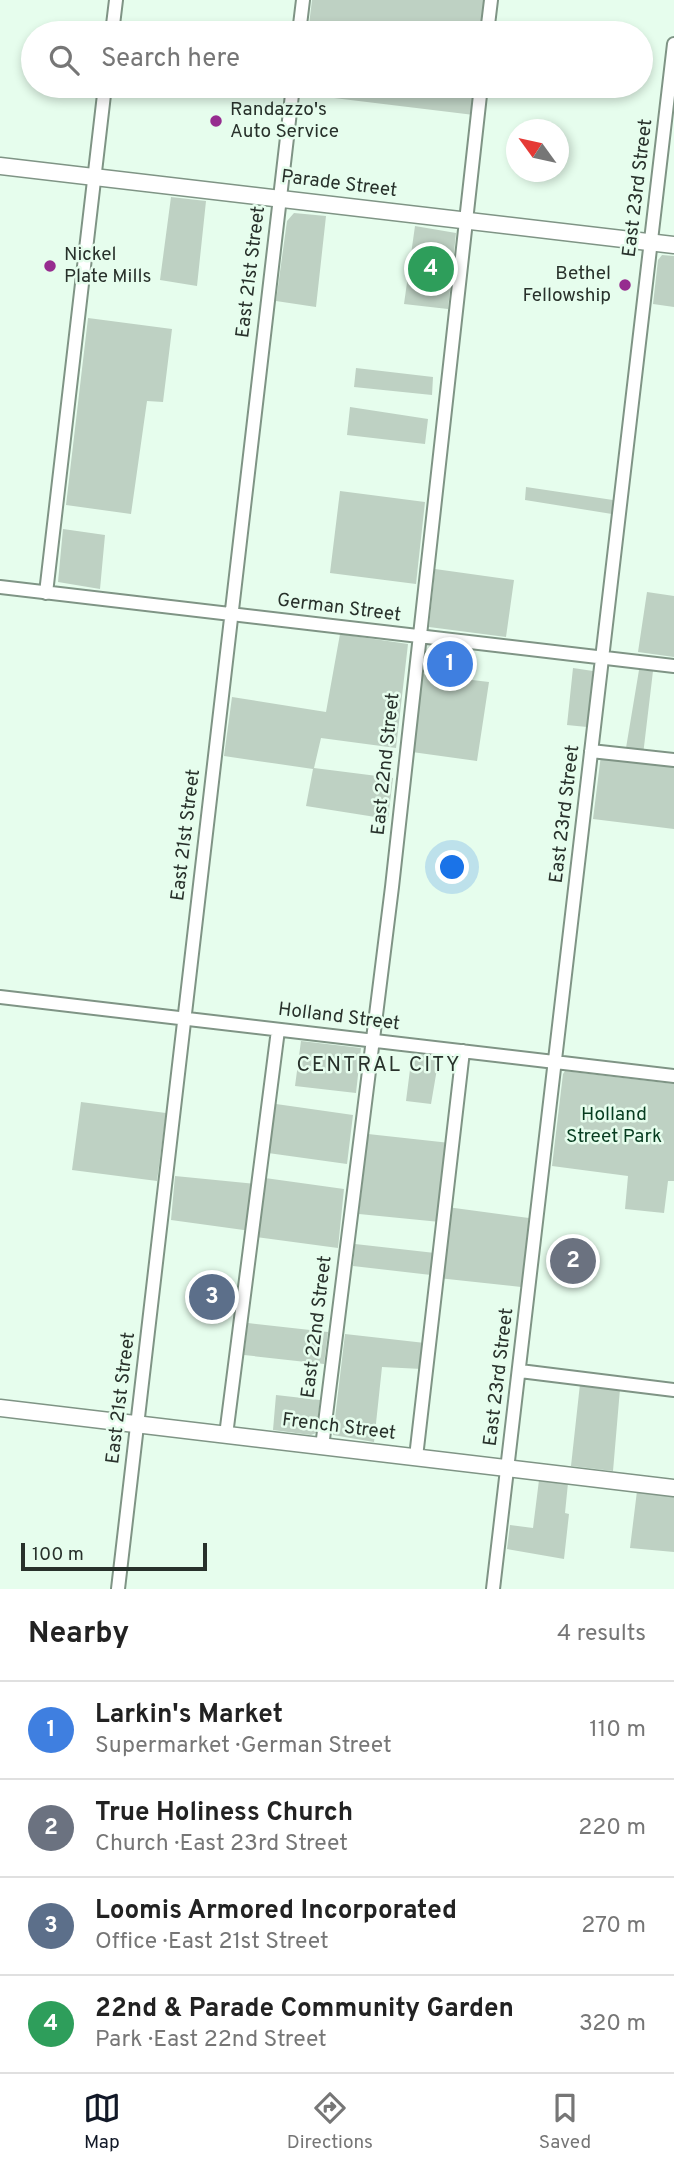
<!DOCTYPE html>
<meta charset="utf-8">
<style>
:root{--surface:#fff;--page:#f2f2f2;--text:#222;--muted:#767676;--line:#e0e0e0;--accent:#111827}
body{margin:0;font-family:Overpass,sans-serif;background:var(--page);color:var(--text)}
.compass{position:absolute;left:506px;top:119px;width:63px;height:63px;border-radius:50%;background:var(--surface);box-shadow:0 4px 10px #0003;rotate:303deg}
.scale{position:absolute;left:21px;bottom:18px;width:186px;box-sizing:border-box;padding-left:7px;border:4px solid #28312b;border-top:0;font-size:19px;line-height:24px;white-space:nowrap;color:#28312b;-webkit-text-stroke:5px #e6fded;paint-order:stroke}
.you{position:absolute;left:453px;top:868px;width:24px;height:24px;margin:-18px;border:5px solid #fff;border-radius:50%;background:#1a73e8;box-shadow:0 0 0 10px #1a73e833}
.badge{display:grid;place-items:center;width:46px;height:46px;border-radius:50%;background:var(--accent);color:#fff;font-size:23px;font-weight:700}
.pin{position:absolute;translate:-50% -50%;border:4px solid #fff;box-shadow:0 2px 7px #0006}
.list{margin:0;padding:0;list-style:none}
h2{display:flex;justify-content:space-between;align-items:center;height:91px;margin:0;padding:0 28px;font-size:30px}
h2 small{font-size:23px;font-weight:400;color:var(--muted)}
.list li{display:grid;grid-template-columns:46px 1fr auto;gap:21px;align-items:center;box-sizing:border-box;height:98px;padding:0 28px;border-top:2px solid var(--line)}
.list b{display:block;font-size:26px;white-space:nowrap}
.list p{margin:0;font-size:23px;white-space:nowrap;color:var(--muted)}
.list em{font-size:23px;font-style:normal;color:var(--muted)}
.icon{flex:none;width:38px;height:38px;fill:none;stroke:currentColor;stroke-width:2;stroke-linecap:round;stroke-linejoin:round}
.map{position:relative;flex:none;width:674px;height:1589px;overflow:hidden}
.search{position:absolute;background:var(--surface);box-shadow:0 4px 10px #0003;left:21px;right:21px;top:21px;height:77px;display:flex;align-items:center;gap:18px;box-sizing:border-box;padding:0 24px;border-radius:38px;color:var(--muted);font-size:26px}
.sheet{height:483px;background:var(--surface)}
nav{display:flex;justify-content:space-around;align-items:center;box-sizing:border-box;height:98px;border-top:2px solid var(--line);background:var(--surface);font-size:19px;color:var(--muted)}
nav a{display:grid;justify-items:center;gap:4px}
nav .on{color:var(--accent)}
.map>svg:first-child{display:block}
.green{fill:#bed1c3}
.lines{fill:none;stroke-linecap:round;stroke-linejoin:round}
.minor-casing{stroke:#7f9485;stroke-width:16}
.major-casing{stroke:#7f9485;stroke-width:19}
.minor{stroke:#fff;stroke-width:12}
.major{stroke:#fff;stroke-width:16}
.poi-dot{fill:#962c8f;stroke:#e6fded;stroke-width:2.5}
.labels{text-anchor:middle;dominant-baseline:central;stroke-width:5;stroke-linejoin:round;paint-order:stroke}
.poi-label{font-size:19px;fill:#28312b;stroke:#e6fded;text-anchor:start}
.street-label{font-size:19px;fill:#28312b;stroke:#e6fded}
.park-label{font-size:19px;fill:#063c1f;stroke:#e6fded}
.neighbourhood-label{font-size:21px;letter-spacing:2px;fill:#28312b;stroke:#e6fded}
</style>
<div class="map">
<svg width="674" height="1589" viewBox="0 0 674 1589">
<rect width="100%" height="100%" fill="#e6fded"/>
<path class="green" d="M312 0H485L482 33H308Z
M302 86H476L474 115 301 94Z
M171 197 206 201 197 286 160 280Z
M294 213 326 216 316 307 276 301 287 221Z
M415 226 456 233 448 309 404 304Z
M662 255 674 256V307L653 304 658 260Z
M88 318 172 329 163 402 147 401 131 514 66 505Z
M356 368 433 377 432 395 354 387Z
M350 407 428 419 425 444 347 435Z
M526 487 613 500 612 514 525 500Z
M340 491 425 502 416 584 330 573Z
M63 529 105 535 100 589 58 582Z
M435 569 514 580 506 637 429 627Z
M647 592 674 596V657L638 652Z
M340 634 408 644 396 748 321 738 314 768 393 778 388 819 306 806 313 769 224 756 232 697 326 712Z
M573 668 593 671 587 727 567 725Z
M639 670 653 671 643 755 625 754Z
M422 674 489 682 477 761 412 752Z
M601 755 674 764V829L593 819Z
M301 1041 361 1048 356 1093 295 1086Z
M412 1054 439 1057 431 1104 406 1101Z
M565 1071 674 1084V1181H668L664 1213 625 1209 628 1176 552 1166 563 1074Z
M81 1102 166 1113 157 1181 72 1170Z
M276 1104 353 1115 347 1164 268 1153Z
M368 1134 450 1143 440 1222 359 1214Z
M175 1176 256 1184 251 1231 171 1220Z
M265 1178 344 1189 338 1248 256 1237Z
M447 1207 529 1218 521 1287 438 1278Z
M355 1244 435 1253 431 1275 353 1266Z
M248 1323 328 1332 324 1364 244 1355Z
M345 1334 425 1343 422 1369 382 1367 374 1442 333 1435Z
M580 1384 620 1389 613 1471 571 1466Z
M276 1395 320 1400 316 1433 311 1435 273 1430Z
M539 1480 568 1483 565 1513 569 1514 564 1559 507 1549 510 1525 533 1528Z
M637 1491 674 1495V1552L630 1548Z"/>
<g class="lines">
<defs>
<path id="minor" d="M112 33 116 0
M299 33 303 0
M487 33 491 0
M0 587 674 666
M46 593 105 86
M591 751 674 760
M0 997 674 1076
M520 1371 674 1390
M226 1435 278 1030
M322 1447 392 887 481 86
M416 1457 463 1051
M118 1589 293 86
M493 1589 674 44"/>
<path id="major" d="M0 166 674 245
M0 1408 674 1488"/>
</defs>
<use href="#minor" class="minor-casing"/>
<use href="#major" class="major-casing"/>
<use href="#minor" class="minor"/>
<use href="#major" class="major"/>
</g>
<g class="poi-dot">
<circle cx="216" cy="121" r="7"/>
<circle cx="50" cy="266" r="7"/>
<circle cx="625" cy="285" r="7"/>
</g>
<g class="labels">
<g class="poi-label">
<text x="230" y="110">Randazzo's<tspan x="230" dy="22">Auto Service</tspan></text>
<text x="64" y="255">Nickel<tspan x="64" dy="22">Plate Mills</tspan></text>
<text x="611" y="274" text-anchor="end">Bethel<tspan x="611" dy="22">Fellowship</tspan></text>
</g>
<g class="street-label">
<text transform="translate(339 184) rotate(7)">Parade Street</text>
<text transform="translate(638 188) rotate(-83)">East 23rd Street</text>
<text transform="translate(251 272) rotate(-83)">East 21st Street</text>
<text transform="translate(339 608) rotate(7)">German Street</text>
<text transform="translate(386 764) rotate(-84)">East 22nd Street</text>
<text transform="translate(565 814) rotate(-83)">East 23rd Street</text>
<text transform="translate(186 835) rotate(-83)">East 21st Street</text>
<text transform="translate(339 1017) rotate(7)">Holland Street</text>
<text transform="translate(317 1327) rotate(-83)">East 22nd Street</text>
<text transform="translate(499 1377) rotate(-83)">East 23rd Street</text>
<text transform="translate(121 1398) rotate(-83)">East 21st Street</text>
<text transform="translate(339 1427) rotate(7)">French Street</text>
</g>
<g class="park-label">
<text x="614" y="1115">Holland<tspan x="614" dy="22">Street Park</tspan></text>
</g>
<g class="neighbourhood-label">
<text x="379" y="1065">CENTRAL CITY</text>
</g>
</g>
</svg>
<svg class="compass" viewBox="-18 -18 36 36"><path d="M0-13l5 13h-10z" fill="#e53935"/><path d="M0 13l5-13h-10z" fill="#767676"/></svg>
<div class="scale">100 m</div>
<div class="you"></div>
<div class="pin badge" style="left:450px;top:664px;background:#3f7fe0">1</div>
<div class="pin badge" style="left:573px;top:1261px;background:#6b7280">2</div>
<div class="pin badge" style="left:212px;top:1297px;background:#5c6f8a">3</div>
<div class="pin badge" style="left:431px;top:269px;background:#2e9e5b">4</div>
<div class="search"><svg class="icon" aria-label="search" viewBox="0 0 24 24"><circle cx="10" cy="10" r="6"/><path d="M15 15l6 6"/></svg>Search here</div>
</div>
<section class="sheet">
<h2>Nearby<small>4 results</small></h2>
<ul class="list">
<li><span class="badge" style="background:#3f7fe0">1</span><div><b>Larkin's Market</b><p>Supermarket · German Street</p></div><em>110 m</em></li>
<li><span class="badge" style="background:#6b7280">2</span><div><b>True Holiness Church</b><p>Church · East 23rd Street</p></div><em>220 m</em></li>
<li><span class="badge" style="background:#5c6f8a">3</span><div><b>Loomis Armored Incorporated</b><p>Office · East 21st Street</p></div><em>270 m</em></li>
<li><span class="badge" style="background:#2e9e5b">4</span><div><b>22nd &amp; Parade Community Garden</b><p>Park · East 22nd Street</p></div><em>320 m</em></li>
</ul>
</section>
<nav>
<a class="on"><svg class="icon" aria-label="map" viewBox="0 0 24 24"><path d="M3 6l6-2 6 2 6-2v14l-6 2-6-2-6 2zM9 4v14M15 6v14"/></svg>Map</a>
<a><svg class="icon" aria-label="directions" viewBox="0 0 24 24"><path d="M12 3l9 9-9 9-9-9zM9 14v-3h6M13 9l2 2-2 2"/></svg>Directions</a>
<a><svg class="icon" aria-label="saved" viewBox="0 0 24 24"><path d="M7 4h10v16l-5-4-5 4z"/></svg>Saved</a>
</nav>
